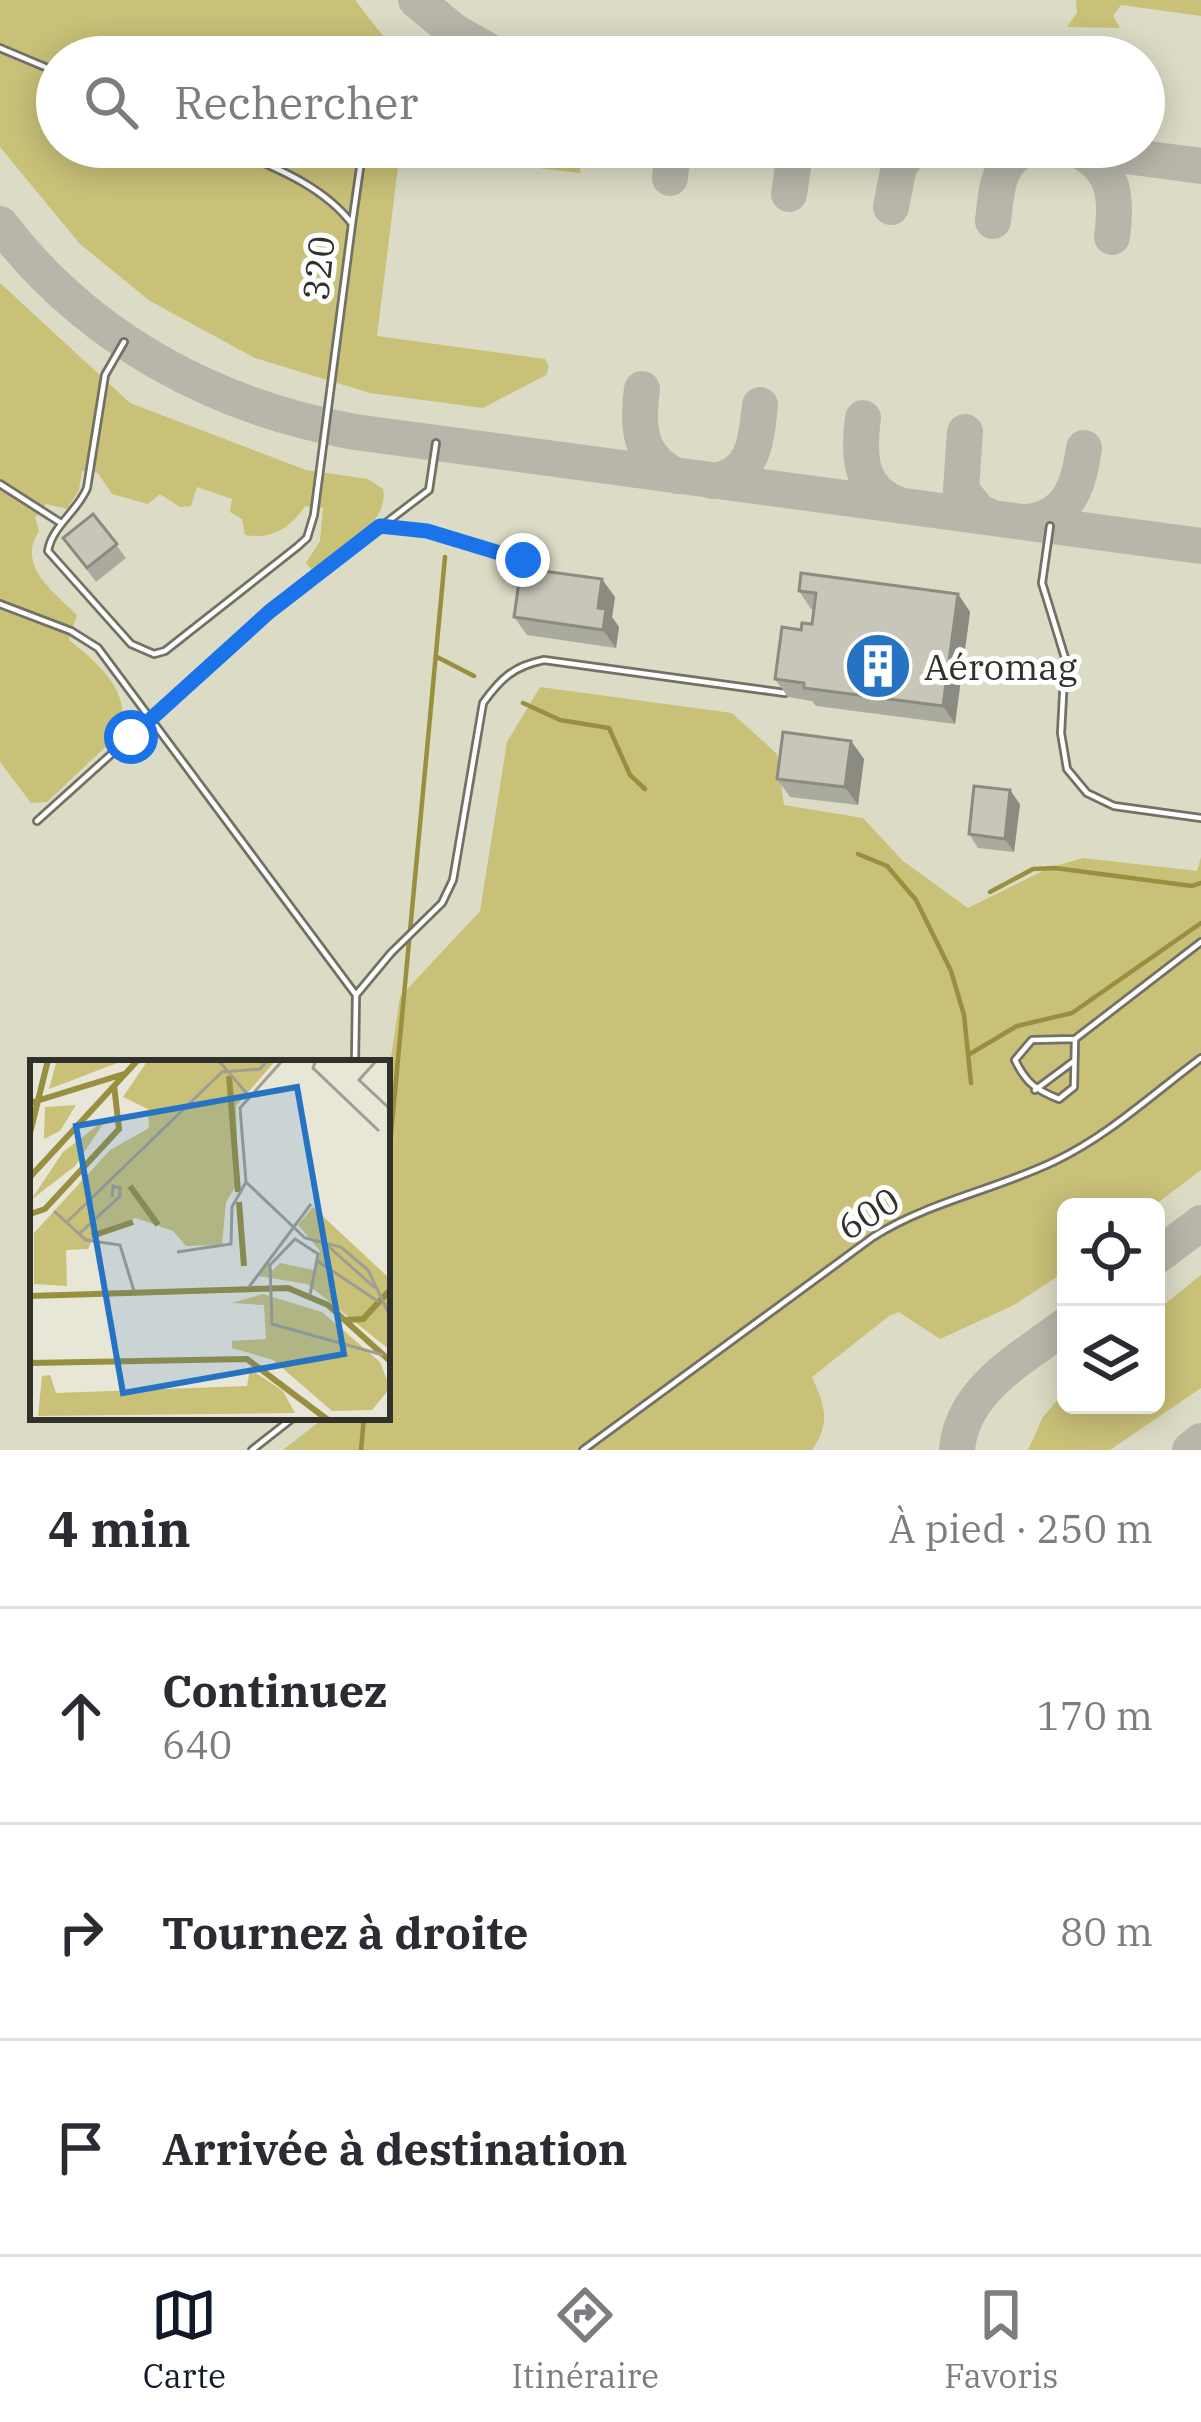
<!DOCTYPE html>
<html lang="fr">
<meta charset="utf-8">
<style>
:root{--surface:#fff;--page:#f2f2f3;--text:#2b2b33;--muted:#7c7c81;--line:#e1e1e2;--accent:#111827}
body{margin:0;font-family:"IBM Plex Serif",serif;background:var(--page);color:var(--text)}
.controls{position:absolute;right:36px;bottom:36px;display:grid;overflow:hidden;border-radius:18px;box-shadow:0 6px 30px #0003}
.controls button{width:108px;height:108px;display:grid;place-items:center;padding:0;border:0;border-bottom:3px solid var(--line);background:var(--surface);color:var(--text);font:60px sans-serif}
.stop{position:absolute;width:36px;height:36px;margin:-27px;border:9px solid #1a73e8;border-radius:50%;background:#fff}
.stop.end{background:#1a73e8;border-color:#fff;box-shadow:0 3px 12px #0008}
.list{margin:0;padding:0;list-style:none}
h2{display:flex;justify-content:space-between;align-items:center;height:156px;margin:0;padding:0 48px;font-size:51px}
h2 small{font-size:39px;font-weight:400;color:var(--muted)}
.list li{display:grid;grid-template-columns:78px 1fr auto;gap:36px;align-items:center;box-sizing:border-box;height:216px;padding:0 48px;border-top:3px solid var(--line)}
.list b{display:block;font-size:45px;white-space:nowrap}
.list p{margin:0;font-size:39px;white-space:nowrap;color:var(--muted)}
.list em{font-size:39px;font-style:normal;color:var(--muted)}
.icon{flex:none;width:66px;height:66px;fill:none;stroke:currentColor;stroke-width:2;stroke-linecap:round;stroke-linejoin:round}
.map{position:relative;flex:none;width:1201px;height:1450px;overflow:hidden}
.search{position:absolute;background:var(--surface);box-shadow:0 6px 30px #0003;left:36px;right:36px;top:36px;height:132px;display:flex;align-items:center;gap:30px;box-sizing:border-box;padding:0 42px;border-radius:66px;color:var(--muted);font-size:45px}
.sheet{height:804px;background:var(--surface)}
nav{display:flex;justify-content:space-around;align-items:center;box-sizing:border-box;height:168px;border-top:3px solid var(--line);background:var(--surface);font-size:33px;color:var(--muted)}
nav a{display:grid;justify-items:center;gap:6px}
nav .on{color:var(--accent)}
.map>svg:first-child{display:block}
.built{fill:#dcdbc5;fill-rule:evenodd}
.green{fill:#c9c178}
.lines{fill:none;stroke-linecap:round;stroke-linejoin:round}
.stream{stroke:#988f3f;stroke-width:4.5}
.taxiway{stroke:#b8b6aa;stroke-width:36}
.service-casing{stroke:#727165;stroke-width:10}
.service{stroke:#fff;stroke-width:4.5}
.wall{fill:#abaa9e}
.shaded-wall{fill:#8b8b81}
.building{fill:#c7c6b8;stroke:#8b8b81;stroke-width:3}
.route{stroke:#1a73e8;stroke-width:15}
.labels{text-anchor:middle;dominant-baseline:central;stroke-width:10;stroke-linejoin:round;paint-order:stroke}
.street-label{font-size:36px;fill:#31312b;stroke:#fff}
.poi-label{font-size:36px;fill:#31312b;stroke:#fff;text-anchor:start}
.inset-river{fill:none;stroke:#988f3f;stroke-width:6}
.inset-road{fill:none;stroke:#9e9e92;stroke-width:3}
.view{fill:#2773c3;fill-opacity:0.15;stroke:#2773c3;stroke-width:6}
.inset-edge{fill:none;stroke:#31312b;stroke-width:6}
</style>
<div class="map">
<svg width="1201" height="1450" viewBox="0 0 1201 1450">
<rect width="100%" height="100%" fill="#e7e6d7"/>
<path class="built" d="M0 0H1201V1450H0ZM57 57H1144V147H57ZM33 1063H387V1417H33ZM1066 1207H1156V1405H1066Z"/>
<path class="green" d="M0 0H355L383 36 424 57H57V147H582L580 173 400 151 377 336 545 359 549 367 546 375 483 408 370 393 255 358 150 301 80 244 0 147Z
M1076 0H1201V16L1121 5 1113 16 1120 28 1067 27 1077 13Z
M0 283 130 403 306 470 368 479 383 489C390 525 338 550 312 570L306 563 320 541 323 508 305 506C290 528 272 540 245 535L242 519 230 512 232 499 197 487 191 506 180 507 160 494 148 504 112 494 98 473 82 471 79 490 67 509 46 504 35 518 39 531C16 566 54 592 77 615L69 640C99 664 138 697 116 737L47 802 31 803 0 762Z
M540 687 732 713 777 754 784 805 863 818 903 861 968 908 1049 868 1083 858 1197 871 1201 857V1170L1152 1207H1066V1271L1014 1305 940 1339 899 1312 889 1316 812 1377C825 1406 831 1422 812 1450H283L325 1417H387V1085L400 997 480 911 507 742Z
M1201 1275V1388L1110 1450H1028L1043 1417 1066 1390V1405H1156V1311Z"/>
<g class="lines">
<path class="stream" d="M437 657 474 676
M523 703 560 720 609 728 630 775 645 789
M858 854 887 866 916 900 951 971 964 1015 971 1083
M990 892 1033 869 1055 868 1192 886 1201 883
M968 1055 1017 1026 1072 1013 1201 923
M387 1177 445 557
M361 1450 364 1417"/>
<path class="taxiway" d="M416 0 455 32 500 57
M1058 147 1201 166
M1077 150C1116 168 1117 199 1112 237
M670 178 673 147
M789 194 796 147
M891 207 899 166 914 147
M993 221C997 189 996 163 1028 147
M0 224C87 338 214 407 355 432L1201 546
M642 389C637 426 638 458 677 476
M863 418C858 456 859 491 900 505
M965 432 961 490 979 512 993 518
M712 481C755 476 756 440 760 405
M1026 522C1069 518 1079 485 1084 448
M1156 1257 1201 1223
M957 1450C962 1389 1022 1359 1066 1325
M1190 1450 1201 1441"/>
<defs>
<path id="service" d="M0 48 57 72
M386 57 396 43
M352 224 363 147
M124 342 105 375 87 488C78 511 52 526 48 551L131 644 154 654 165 651 297 547 307 538 314 515 352 224C323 185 271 166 227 147
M0 484 61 523
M380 526 427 531 533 564
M1050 526 1042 583 1065 658 1061 733 1067 769 1087 793 1114 806 1201 818
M0 604 71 631 98 648 356 995
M37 821 269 612 429 490 436 443
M1075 1039 1074 1087 1059 1099C1036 1090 1026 1083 1015 1060L1032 1040 1075 1039 1201 942
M355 1063 356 995 391 953 442 903 453 880 483 703C501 678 514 666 544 660L785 693
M1035 1090 1074 1061
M252 1450 294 1417
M583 1450 873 1237C930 1201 995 1190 1055 1161 1108 1136 1154 1093 1201 1058"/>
</defs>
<use href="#service" class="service-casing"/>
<use href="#service" class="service"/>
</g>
<path class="wall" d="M93 514 126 558 96 582 63 538Z
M799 591 958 594 970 612 955 724 816 706 812 701 788 697 775 679 801 630 812 624 814 609H811Z
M615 597 612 617 619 627 616 648 527 635 514 617Z
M851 741 864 759 858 805 790 797 777 779Z
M1020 804 1014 852 978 848 969 834Z"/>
<path class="shaded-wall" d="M602 579 615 597 612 617 619 627 616 648 603 630 598 608Z
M958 594 970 612 955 724 943 706Z
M851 741 864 759 858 805 845 787Z
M1010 790 1020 804 1014 852 1005 839Z"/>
<path class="building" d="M93 514 117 544 87 568 63 538Z
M521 568 602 579 598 608 606 609 603 630 514 617Z
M801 573 958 594 943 706 804 688V683L775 679 782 627 801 630 802 623 812 624 816 593 799 591Z
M783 732 851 741 845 787 777 779Z
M974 786 1010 790 1005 839 969 834Z"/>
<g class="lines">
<path class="route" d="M131 737 269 612 380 526 427 531 523 560"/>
</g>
<defs>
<symbol id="building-disc" viewBox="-11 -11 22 22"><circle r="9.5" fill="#2773c3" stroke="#fff"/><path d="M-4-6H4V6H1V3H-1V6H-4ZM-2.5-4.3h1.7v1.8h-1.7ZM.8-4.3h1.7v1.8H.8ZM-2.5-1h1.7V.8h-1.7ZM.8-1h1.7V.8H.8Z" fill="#fff"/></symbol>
</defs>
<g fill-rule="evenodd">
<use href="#building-disc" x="840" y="628" width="76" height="76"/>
</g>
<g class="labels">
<g class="street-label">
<text transform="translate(318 268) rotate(-84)">320</text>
<text transform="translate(868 1213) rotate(-32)">600</text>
</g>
<g class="poi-label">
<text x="924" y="666">Aéromag</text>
</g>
</g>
<g transform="translate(30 1060)">
<rect width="360" height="360" fill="#e7e6d7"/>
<path d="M27 0H95L19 29ZM118 0H246L206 46 208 123 196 142 192 185 156 186 143 171 106 158 65 173 58 189 36 190 37 226 4 224V173L80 90 119 68 118 49 93 37ZM46 45 30 71 14 79 15 47ZM77 58 45 106 1 140 33 92ZM283 147 360 219V290L277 224 228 216 238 199 242 211 250 203 284 210 290 191 268 165ZM233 234 292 252 350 302 360 328 342 350 302 351 243 300 202 288V281L236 279 234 245 202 243ZM220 309 253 331 265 353 8 356 12 316 20 315 26 333 217 326Z" fill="#c9c178"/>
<path class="inset-river" d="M199 16 208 132M0 43 94 14M0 73 18 0M0 117 108 0M100 126 128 165M209 142 214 206M0 154 15 149 89 69 84 25M62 176 103 162M0 236 258 228 298 245 360 301M316 260 333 259 360 230M0 303 217 299 298 360"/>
<path class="inset-road" d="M188 0 219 36M286 0 283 8 349 71M347 0 329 20 360 49M216 122 275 178 311 187 338 210 360 256M24 151 56 180 90 185 104 231M36 163 192 12 230 9 238 0M49 174 90 136V128L83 126 82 137M297 185 345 228M147 192 201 184 202 147 216 122 210 48 253 0M286 200 349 242M219 227 281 144M280 235 288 194 265 179 240 205 242 264 353 295"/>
<path class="view" d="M267 27 314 294 93 333 46 66Z"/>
<rect width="360" height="360" class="inset-edge"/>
</g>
</svg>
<div class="controls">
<button><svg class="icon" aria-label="locate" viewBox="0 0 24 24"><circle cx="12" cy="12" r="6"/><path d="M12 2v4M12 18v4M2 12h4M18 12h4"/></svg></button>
<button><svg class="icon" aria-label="layers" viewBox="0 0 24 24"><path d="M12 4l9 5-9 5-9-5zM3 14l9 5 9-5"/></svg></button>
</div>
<div class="stop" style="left:131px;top:737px"></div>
<div class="stop end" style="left:523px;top:560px"></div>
<div class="search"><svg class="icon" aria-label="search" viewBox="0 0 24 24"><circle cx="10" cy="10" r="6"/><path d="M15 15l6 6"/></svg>Rechercher</div>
</div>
<section class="sheet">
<h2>4 min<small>À pied · 250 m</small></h2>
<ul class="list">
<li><svg class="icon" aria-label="ahead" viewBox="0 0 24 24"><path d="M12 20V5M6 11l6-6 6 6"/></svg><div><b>Continuez</b><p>640</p></div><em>170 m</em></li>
<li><svg class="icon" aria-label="right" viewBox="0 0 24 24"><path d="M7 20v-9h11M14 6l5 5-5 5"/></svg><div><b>Tournez à droite</b></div><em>80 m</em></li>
<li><svg class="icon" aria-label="arrive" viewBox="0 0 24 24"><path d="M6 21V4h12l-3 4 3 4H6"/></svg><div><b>Arrivée à destination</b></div></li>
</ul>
</section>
<nav>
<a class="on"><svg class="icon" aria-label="map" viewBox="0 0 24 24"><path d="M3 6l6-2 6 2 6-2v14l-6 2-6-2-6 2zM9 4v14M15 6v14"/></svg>Carte</a>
<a><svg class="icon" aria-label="directions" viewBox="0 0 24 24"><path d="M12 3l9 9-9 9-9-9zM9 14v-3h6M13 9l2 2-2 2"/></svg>Itinéraire</a>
<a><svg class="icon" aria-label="saved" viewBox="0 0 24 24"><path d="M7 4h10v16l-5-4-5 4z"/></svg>Favoris</a>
</nav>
